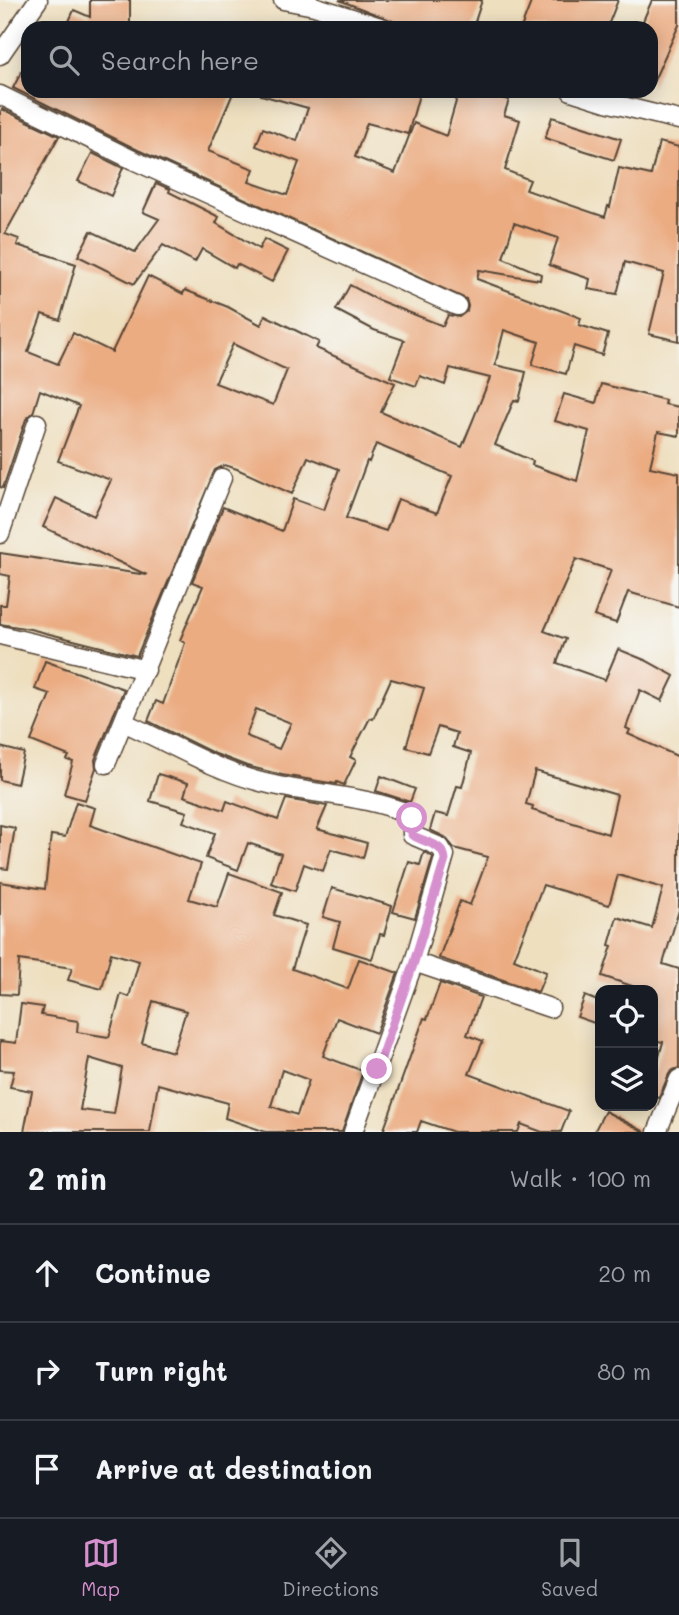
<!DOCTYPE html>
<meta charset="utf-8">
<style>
:root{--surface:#171b24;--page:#20242c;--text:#f1f3f6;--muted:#9ea1a6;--line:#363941;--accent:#d690ce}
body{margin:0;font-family:Mali,sans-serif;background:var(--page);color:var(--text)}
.controls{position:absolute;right:21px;bottom:21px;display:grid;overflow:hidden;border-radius:14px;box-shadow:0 4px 18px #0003}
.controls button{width:63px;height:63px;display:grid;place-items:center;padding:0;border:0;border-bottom:2px solid var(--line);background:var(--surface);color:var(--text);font:35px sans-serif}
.stop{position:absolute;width:21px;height:21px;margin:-16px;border:5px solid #d690ce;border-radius:50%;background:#fff}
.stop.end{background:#d690ce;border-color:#fff;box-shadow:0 2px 7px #0008}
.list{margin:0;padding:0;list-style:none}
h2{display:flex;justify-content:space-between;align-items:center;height:91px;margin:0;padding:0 28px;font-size:30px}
h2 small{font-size:23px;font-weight:400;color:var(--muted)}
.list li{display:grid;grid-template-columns:46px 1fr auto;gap:21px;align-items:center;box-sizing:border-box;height:98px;padding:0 28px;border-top:2px solid var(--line)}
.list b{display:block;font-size:26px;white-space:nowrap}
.list em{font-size:23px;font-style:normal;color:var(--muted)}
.icon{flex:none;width:38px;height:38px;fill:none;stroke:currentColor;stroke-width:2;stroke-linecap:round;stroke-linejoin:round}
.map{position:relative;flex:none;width:679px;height:1132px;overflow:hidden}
.search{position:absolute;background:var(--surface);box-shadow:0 4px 18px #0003;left:21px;right:21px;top:21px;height:77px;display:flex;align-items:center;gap:18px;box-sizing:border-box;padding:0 24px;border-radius:21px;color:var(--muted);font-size:26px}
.sheet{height:385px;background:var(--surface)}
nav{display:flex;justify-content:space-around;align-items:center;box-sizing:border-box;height:98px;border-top:2px solid var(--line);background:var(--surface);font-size:19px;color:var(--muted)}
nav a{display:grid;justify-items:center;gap:4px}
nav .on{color:var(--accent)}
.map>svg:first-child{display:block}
.building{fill:#ebac82;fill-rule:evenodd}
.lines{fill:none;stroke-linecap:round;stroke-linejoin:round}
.minor-casing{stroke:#564536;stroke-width:21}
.minor{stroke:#fff;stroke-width:18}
.route{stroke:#d690ce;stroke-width:9}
</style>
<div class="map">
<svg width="679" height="1132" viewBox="0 0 679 1132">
<rect width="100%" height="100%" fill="#f6f6f2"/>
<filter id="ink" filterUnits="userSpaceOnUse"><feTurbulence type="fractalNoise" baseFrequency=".0143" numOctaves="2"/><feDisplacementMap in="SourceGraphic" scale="14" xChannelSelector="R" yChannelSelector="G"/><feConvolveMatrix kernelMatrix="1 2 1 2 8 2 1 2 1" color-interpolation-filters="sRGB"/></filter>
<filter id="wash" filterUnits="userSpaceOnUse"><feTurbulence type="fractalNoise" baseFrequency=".00686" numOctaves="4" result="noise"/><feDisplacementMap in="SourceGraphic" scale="28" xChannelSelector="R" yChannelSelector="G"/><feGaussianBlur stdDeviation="1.57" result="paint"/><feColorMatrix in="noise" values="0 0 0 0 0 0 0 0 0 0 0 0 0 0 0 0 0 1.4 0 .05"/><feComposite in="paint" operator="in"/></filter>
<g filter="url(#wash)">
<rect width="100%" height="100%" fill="#eedfbf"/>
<g id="blocks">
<path class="building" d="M90 0H130V28H66L74 10 90 17Z
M339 0H482L473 28H411Z
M532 0H618L607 28H521Z
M652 0H679V25L651 87V28H640Z
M28 59V91H234L208 151 254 169 249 182 287 195 299 162 256 146 263 128 297 141 308 108 261 95 262 91H420L408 134 367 123 355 157 395 173 414 123 446 136 459 91H479L509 100 504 115 520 120 505 170 530 180 526 190 605 217 608 206 610 207 619 168 651 175 659 142 679 147V341L649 334 664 273 625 262 617 294 588 289 590 279 549 265 558 238 514 223 503 258 541 274 540 280 479 270 477 279 581 318 579 325 608 334 602 355 574 346 566 374 532 365 539 342 504 330 495 365 526 372 519 401 514 400 495 445 533 461 532 465 577 481 589 431 555 421 564 394 596 403 601 384 665 400 664 404 679 407V436L658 432 650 467 679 473V607L628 592 616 623 594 616 611 570 576 559 544 631 566 639 557 663 605 680 618 649 647 661 674 676 662 701 640 690 626 728 630 730 628 734 679 757V910L663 964 679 969V1068L673 1070 669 1074 659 1098 653 1096V1079L663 1042 653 1040V990H631L632 986 602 976 612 946 609 945 617 917 652 928 663 888 618 875 609 905 543 885 514 959 546 972 538 992 439 958 460 901 470 905 488 857 454 848 445 837 430 830 435 813 448 816 457 786 462 787 471 753 453 747 457 733 438 727 428 753 406 747 424 688 391 679 373 719 370 718 350 757 356 760 344 785 337 782 336 784 282 775 247 766 213 753 148 721 156 701 163 704 185 643 180 640 203 586 192 582 223 507 282 531 293 499 324 510 339 469 308 457 292 494 237 469 225 465 215 470 137 656 30 629 0 624V605H6L10 576 0 574V553L147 575 43 527 56 498 94 516 111 480 58 461 79 406 40 390 33 413 26 419 3 488 0 487V113L2 109 59 136 5 234 19 239 17 245 76 264 60 320 42 314 28 352 58 364 73 333 112 352 148 276 183 294 185 290 228 307 261 325 265 315 319 342 316 348 395 383 381 412 462 447 490 378 450 368 445 385 420 376 416 386 390 377 404 340 374 330 336 310 350 285 378 300 443 326 448 315 459 317 467 311 468 306 466 299 138 150 13 88ZM233 344 287 370 273 405 215 383ZM376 444 452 476 437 513 398 499 386 531 346 518 367 461 369 462ZM256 709 291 723 279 749 246 736ZM535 771 617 795 608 834 532 810 533 806 526 804Z
M552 117 621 139 614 160 545 138Z
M92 153 123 168 111 196 78 181Z
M156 183 170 189 169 192 219 217 216 223 259 249 264 239 288 251 272 282 237 264 235 268 202 249 195 262 163 245 134 284 78 256 91 231 135 252 159 219 143 212Z
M45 661 124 689 95 760 96 768 85 800 64 794 73 762 67 760 69 756 31 741 50 694 35 689Z
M0 747 24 753 17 784 0 780Z
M158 774 188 783 184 796 224 810 227 801 278 820 286 799 327 806 317 829 367 843 363 858 331 849 323 871 304 864 295 891 271 883 281 854 248 843 238 870 206 858 215 833 183 822 187 812 150 801Z
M381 776 415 789 410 802 376 791Z
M76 802 95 808 90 825 201 864 189 899 217 907 229 873 282 892 274 915 306 925 292 969 348 989 359 959 398 973 376 1033 337 1018 323 1056 363 1071 342 1132H266L225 1118 228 1103 158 1084 150 1132H24L32 1091 10 1087 14 1071 0 1070V1041L16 1043 21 1004 43 1007 41 1015 78 1021 77 1032 109 1037 121 994 129 997 139 961 111 953 102 989 68 980 72 968 19 960 17 995 0 994V882L45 889 51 835 65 837ZM153 1001 186 1011 173 1052 142 1043ZM89 1058 122 1068 114 1114 80 1110ZM282 1070 309 1080 297 1115 271 1106Z
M0 825 15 828 8 869 0 868Z
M424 852 433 857 415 918 393 912 409 862 420 865Z
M332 888 392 906 384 935 380 934 372 959 333 947 340 922 323 917Z
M440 983 481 997 467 1035 483 1041 469 1074 569 1111 561 1132H542L521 1124 518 1132H454L421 1121 417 1132H383L424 1018 427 1019Z
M585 996 600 1002V1015L597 1024 577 1017Z
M605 1111 645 1132H594Z"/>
</g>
</g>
<g filter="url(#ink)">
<use href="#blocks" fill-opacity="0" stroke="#564536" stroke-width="2"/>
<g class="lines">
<defs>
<path id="minor" d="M283 0 314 6 384 28
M0 55 38 0
M571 91 606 102 679 120
M0 95 133 160 457 306
M0 534 37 423
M0 635 146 670
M123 722C168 742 214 770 261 782 310 795 363 794 409 814L412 818V835L440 847 445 855 414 962
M106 764 222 478
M353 1132 414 962 550 1008
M657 1132 679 1079"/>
</defs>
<use href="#minor" class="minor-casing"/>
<use href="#minor" class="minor"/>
</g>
</g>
<g class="lines" filter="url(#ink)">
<path class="route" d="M377 1069 414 962 445 860C444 843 425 843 412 835V818"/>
</g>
</svg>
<div class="controls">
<button><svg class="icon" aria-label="locate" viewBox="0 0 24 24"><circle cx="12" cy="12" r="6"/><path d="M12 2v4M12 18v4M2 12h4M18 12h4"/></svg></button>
<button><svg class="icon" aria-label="layers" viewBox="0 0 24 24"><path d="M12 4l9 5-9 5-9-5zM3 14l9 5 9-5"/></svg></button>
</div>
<div class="stop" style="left:412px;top:818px"></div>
<div class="stop end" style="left:377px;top:1069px"></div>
<div class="search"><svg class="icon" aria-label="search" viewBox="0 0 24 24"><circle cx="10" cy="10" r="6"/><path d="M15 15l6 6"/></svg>Search here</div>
</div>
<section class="sheet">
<h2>2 min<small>Walk · 100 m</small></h2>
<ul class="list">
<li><svg class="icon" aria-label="ahead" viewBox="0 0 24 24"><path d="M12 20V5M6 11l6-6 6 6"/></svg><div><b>Continue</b></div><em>20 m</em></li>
<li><svg class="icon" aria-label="right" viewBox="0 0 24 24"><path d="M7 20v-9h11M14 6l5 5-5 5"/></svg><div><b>Turn right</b></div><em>80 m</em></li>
<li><svg class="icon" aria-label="arrive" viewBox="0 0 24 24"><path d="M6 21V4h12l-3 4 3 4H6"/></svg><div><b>Arrive at destination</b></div></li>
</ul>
</section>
<nav>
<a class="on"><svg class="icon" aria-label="map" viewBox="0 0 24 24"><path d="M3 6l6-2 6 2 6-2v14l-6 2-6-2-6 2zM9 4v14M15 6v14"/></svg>Map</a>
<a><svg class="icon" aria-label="directions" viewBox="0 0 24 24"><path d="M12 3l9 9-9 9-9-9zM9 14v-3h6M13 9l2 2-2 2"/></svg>Directions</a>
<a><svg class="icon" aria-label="saved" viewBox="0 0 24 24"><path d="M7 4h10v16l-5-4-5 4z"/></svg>Saved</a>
</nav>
